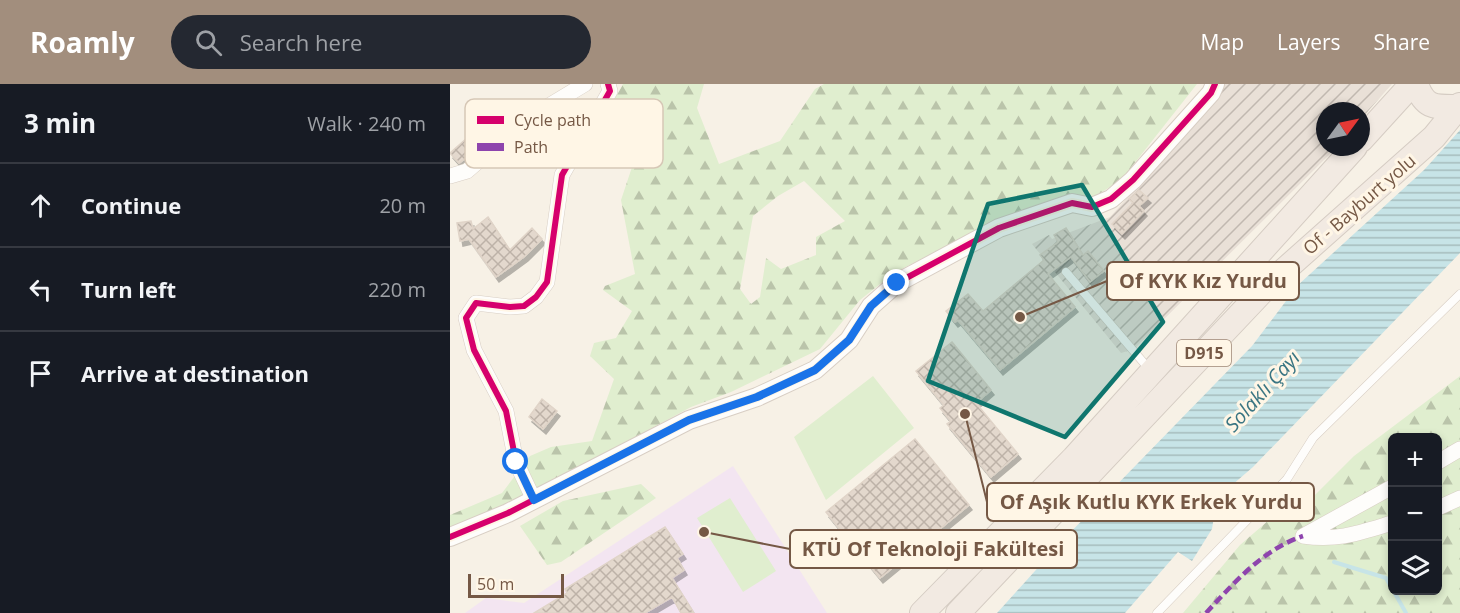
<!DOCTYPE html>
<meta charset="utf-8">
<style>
:root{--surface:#171b24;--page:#242831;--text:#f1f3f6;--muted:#9ea1a6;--line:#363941;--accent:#a28e7d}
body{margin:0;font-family:"Open Sans",sans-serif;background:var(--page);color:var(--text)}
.controls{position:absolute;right:18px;bottom:18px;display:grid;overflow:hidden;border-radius:9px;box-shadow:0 3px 9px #0003}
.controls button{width:54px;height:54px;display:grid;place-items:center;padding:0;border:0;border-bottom:2px solid var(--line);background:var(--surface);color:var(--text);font:30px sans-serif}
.compass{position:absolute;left:866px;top:18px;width:54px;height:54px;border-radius:50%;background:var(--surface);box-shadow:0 3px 9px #0003;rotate:57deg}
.scale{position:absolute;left:18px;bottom:15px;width:96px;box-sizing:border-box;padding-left:6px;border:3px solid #755845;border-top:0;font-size:16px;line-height:21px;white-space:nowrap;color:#755845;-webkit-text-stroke:4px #fff6e6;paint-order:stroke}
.stop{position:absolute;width:18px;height:18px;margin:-14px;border:4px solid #1a73e8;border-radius:50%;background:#fff}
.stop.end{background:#1a73e8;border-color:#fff;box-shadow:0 2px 6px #0008}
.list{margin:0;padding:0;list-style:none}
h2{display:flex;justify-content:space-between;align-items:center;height:78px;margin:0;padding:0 24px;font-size:26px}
h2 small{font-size:20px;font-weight:400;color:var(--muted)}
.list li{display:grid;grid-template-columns:39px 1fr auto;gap:18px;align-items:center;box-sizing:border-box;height:84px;padding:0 24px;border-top:2px solid var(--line)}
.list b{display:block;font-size:22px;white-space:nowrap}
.list em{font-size:20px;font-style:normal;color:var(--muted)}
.icon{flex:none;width:33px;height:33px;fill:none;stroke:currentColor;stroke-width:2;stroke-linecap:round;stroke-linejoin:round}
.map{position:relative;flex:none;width:1010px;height:529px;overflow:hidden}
header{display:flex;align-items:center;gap:36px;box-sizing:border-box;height:84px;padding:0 30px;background:var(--accent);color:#fff}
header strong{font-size:28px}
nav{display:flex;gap:33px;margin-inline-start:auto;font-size:21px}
.search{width:420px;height:54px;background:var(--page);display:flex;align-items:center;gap:15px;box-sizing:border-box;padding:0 21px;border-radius:33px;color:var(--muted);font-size:22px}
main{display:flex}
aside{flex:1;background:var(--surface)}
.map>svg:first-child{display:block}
.industrial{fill:url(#industrial-furrows)}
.education{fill:#f3e5f1}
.green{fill:#e0eecf}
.forest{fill:url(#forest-firs);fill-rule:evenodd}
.water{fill:url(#water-rules)}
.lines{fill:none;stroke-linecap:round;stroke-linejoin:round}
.stream{stroke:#c7e4e7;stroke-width:4}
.building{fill:url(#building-cross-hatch);stroke:#e0d4c8;stroke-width:1.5;filter:url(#shadow)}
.service-casing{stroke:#d8cec4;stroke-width:9}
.minor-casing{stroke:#d8cec4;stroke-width:16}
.tertiary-casing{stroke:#d8cec4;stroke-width:20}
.trunk-casing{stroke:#d5ccc3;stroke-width:26}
.service{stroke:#fefdfb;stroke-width:8}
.minor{stroke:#fefdfb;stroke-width:15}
.tertiary{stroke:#fefdfb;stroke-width:18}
.trunk{stroke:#f2eae2;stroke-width:24}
.quiet{stroke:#8e44ad;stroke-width:4.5;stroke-dasharray:9 4.5;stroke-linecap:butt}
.cycleway-casing{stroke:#fff6e6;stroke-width:10}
.cycleway{stroke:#d6006c;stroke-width:6}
.route{stroke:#1a73e8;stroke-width:8}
.marked{fill:#0f766e;fill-opacity:0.2;stroke:#0f766e;stroke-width:4.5;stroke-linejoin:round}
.labels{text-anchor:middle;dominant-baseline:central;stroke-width:6;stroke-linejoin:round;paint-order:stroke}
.shield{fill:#fff6e6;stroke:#9e8775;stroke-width:1.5}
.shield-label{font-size:16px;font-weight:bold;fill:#755845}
.street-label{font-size:18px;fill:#755845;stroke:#fff6e6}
.water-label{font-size:20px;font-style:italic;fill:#3b7683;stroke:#fff6e6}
.key{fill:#fff6e6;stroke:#d6c7b6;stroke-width:1.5}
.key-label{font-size:16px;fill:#755845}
.leader{fill:none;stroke:#755845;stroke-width:2}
.callout-dot{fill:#755845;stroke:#fff6e6;stroke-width:2}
.callout{fill:#fff6e6;stroke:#755845;stroke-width:2}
.callout-label{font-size:20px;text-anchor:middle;font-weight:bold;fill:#755845}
</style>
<header>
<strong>Roamly</strong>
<div class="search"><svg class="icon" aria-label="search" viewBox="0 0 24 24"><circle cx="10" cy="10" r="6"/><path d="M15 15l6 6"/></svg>Search here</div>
<nav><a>Map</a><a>Layers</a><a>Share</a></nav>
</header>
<main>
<aside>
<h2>3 min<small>Walk · 240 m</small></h2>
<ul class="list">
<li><svg class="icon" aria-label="ahead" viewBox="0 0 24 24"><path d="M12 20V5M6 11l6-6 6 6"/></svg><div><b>Continue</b></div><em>20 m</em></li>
<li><svg class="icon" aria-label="left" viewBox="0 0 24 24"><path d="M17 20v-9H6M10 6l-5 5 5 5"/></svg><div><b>Turn left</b></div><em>220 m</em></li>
<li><svg class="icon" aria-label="arrive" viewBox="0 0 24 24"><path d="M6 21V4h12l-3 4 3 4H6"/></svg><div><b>Arrive at destination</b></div></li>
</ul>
</aside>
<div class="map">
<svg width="1010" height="529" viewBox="0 0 1010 529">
<defs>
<pattern id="industrial-furrows" width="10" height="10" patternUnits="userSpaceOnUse" patternTransform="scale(1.5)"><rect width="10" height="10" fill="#e9e0d7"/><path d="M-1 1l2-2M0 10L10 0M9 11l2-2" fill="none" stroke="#c1b8b0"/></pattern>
<pattern id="forest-firs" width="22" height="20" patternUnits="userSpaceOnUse" patternTransform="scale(1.5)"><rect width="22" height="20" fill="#e0eecf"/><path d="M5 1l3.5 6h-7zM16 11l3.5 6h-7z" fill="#bac4aa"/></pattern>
<pattern id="water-rules" width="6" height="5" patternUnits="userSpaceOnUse" patternTransform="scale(1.5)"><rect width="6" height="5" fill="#c7e4e7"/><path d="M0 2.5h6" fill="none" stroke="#a6bcbd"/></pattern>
<pattern id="building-cross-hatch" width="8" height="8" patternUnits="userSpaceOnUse" patternTransform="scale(1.5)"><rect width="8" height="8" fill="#e3d8cd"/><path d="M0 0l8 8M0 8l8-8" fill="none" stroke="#bdb2a8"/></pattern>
<filter id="shadow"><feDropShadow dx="3" dy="5" stdDeviation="0" flood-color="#0004"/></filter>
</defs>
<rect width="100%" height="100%" fill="#f7f1e6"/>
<path class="industrial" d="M775 0H942L911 35V27H875V63H887L684 265 671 269 582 160 599 151 602 155 660 133 767 16Z"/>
<path class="education" d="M283 382 377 529H15L36 514 74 519Z"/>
<path class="green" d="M423 292 464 344 376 416 344 353Z
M280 414 326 487 293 508 247 434Z"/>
<path class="forest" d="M173 0H254L247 24 269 80 330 57 365 5 374 0H747L672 95 646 112H614L535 142 444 189 410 216 370 265 281 308 241 323 61 420 0 444V431L52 409 80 372 101 363 142 357 164 295 140 272 144 259 166 254 182 227 153 206 155 202 185 190 171 116 188 65 157 28ZM354 97 395 137 366 153V171L331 185 316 174 310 213 301 220 290 205 303 132 328 112Z
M1010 292V529H733L790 461 819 436 850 426 904 372ZM942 354H988V506H942Z
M191 400 206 414 111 478 97 481 70 442 113 417Z"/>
<path class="water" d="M1010 46V169L803 383 767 414 762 445 742 477 728 468 675 529H547L613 456 802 262 848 201 974 86Z"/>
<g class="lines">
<path class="stream" d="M884 478 936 494 942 505
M943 506 956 529"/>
</g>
<path class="building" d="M18 53 28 65 9 79 0 69Z
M689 106 698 114 689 122 694 127 672 150 662 140 683 119 679 115Z
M38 133 60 166 82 144 92 155 75 172 46 193 19 155 10 157 7 139 21 137 23 145Z
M616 144 633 171 638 167 654 187 640 198 621 173 598 190 625 223 550 286 508 236 505 238 496 227 518 210 533 227 594 176 590 171 608 158 604 151Z
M502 258 541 306 526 319 568 370 541 393 497 340 501 337 490 324 494 321 466 287Z
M92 315 107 327 93 345 79 333Z
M465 355 519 421 430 494 376 428Z
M215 443 233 470 227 474 234 486 222 494 244 529H231L222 513 195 529H84L117 509 115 505Z"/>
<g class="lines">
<defs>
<path id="service" d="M616 188 699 285
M707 529 837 395 863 354 1010 210"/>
<path id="minor" d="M0 92 17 87 77 35 135 0
M988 378 1010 365
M942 403 853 452C888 457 909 449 942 439
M84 416 66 378 56 327 24 266 16 234 26 219 60 223 74 222 86 213 97 198 112 91 160 7 158 0
M988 424 1010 414"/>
<path id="tertiary" d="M0 453 58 429 239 336 307 313 365 286 399 256 421 222 447 199 549 144 622 119 642 123 661 115 683 96 761 9 765 0"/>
<path id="trunk" d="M966 0C975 25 985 23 1009 23
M911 56 962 0
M472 529 624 374 905 63
M508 529 821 198 984 53 1010 21"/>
</defs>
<use href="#service" class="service-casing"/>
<use href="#minor" class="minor-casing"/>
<use href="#tertiary" class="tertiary-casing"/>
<use href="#trunk" class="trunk-casing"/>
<use href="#service" class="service"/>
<use href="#minor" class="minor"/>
<use href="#tertiary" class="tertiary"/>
<use href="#trunk" class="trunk"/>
<path class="quiet" d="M756 529C785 498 812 466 853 452"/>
<defs>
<path id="cycleway" d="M84 416 66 378 56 327 24 266 16 234 26 219 60 223 74 222 86 213 97 198 112 91 160 7 158 0
M0 453 58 429 239 336 307 313 365 286 399 256 421 222 447 199 549 144 622 119 642 123 661 115 683 96 761 9 765 0"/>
</defs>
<use href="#cycleway" class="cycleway-casing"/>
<use href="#cycleway" class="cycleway"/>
</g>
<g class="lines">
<path class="route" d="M66 378 84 416 239 336 307 313 365 286 399 256 421 222 447 199"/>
</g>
<path class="marked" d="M632 101 713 238 615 353 478 297 538 120Z"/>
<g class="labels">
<rect class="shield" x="727" y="256" width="54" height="26" rx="4.5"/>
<g class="shield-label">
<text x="754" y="269">D915</text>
</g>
<g class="street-label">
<text transform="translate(909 120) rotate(-41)">Of - Bayburt yolu</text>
</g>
<g class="water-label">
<text transform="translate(812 307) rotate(-48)">Solaklı Çayı</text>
</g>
</g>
<rect x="15" y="15" width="198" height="69" rx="9" class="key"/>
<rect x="27" y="32" width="27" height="8" fill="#d6006c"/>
<rect x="27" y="59" width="27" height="8" fill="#8e44ad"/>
<g class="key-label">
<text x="64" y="42">Cycle path</text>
<text x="64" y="69">Path</text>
</g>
<path class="leader" d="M570 233L657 197M515 330L537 418M254 448L340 465"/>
<g class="callout-dot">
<circle cx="570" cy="233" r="6"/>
<circle cx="515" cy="330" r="6"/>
<circle cx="254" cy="448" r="6"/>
</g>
<g class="callout">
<rect x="657" y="178" width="192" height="38" rx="6"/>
<rect x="537" y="399" width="327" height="38" rx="6"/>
<rect x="340" y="446" width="287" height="38" rx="6"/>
</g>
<g class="callout-label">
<text x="753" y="204">Of KYK Kız Yurdu</text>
<text x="701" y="425">Of Aşık Kutlu KYK Erkek Yurdu</text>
<text x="483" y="472">KTÜ Of Teknoloji Fakültesi</text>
</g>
</svg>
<div class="controls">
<button>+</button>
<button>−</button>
<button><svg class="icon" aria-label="layers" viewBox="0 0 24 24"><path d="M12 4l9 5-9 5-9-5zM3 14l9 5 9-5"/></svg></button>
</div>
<svg class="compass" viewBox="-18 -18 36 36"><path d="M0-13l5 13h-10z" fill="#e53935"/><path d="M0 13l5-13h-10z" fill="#9ea1a6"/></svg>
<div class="scale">50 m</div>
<div class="stop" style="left:66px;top:378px"></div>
<div class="stop end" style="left:447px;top:199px"></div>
</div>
</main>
